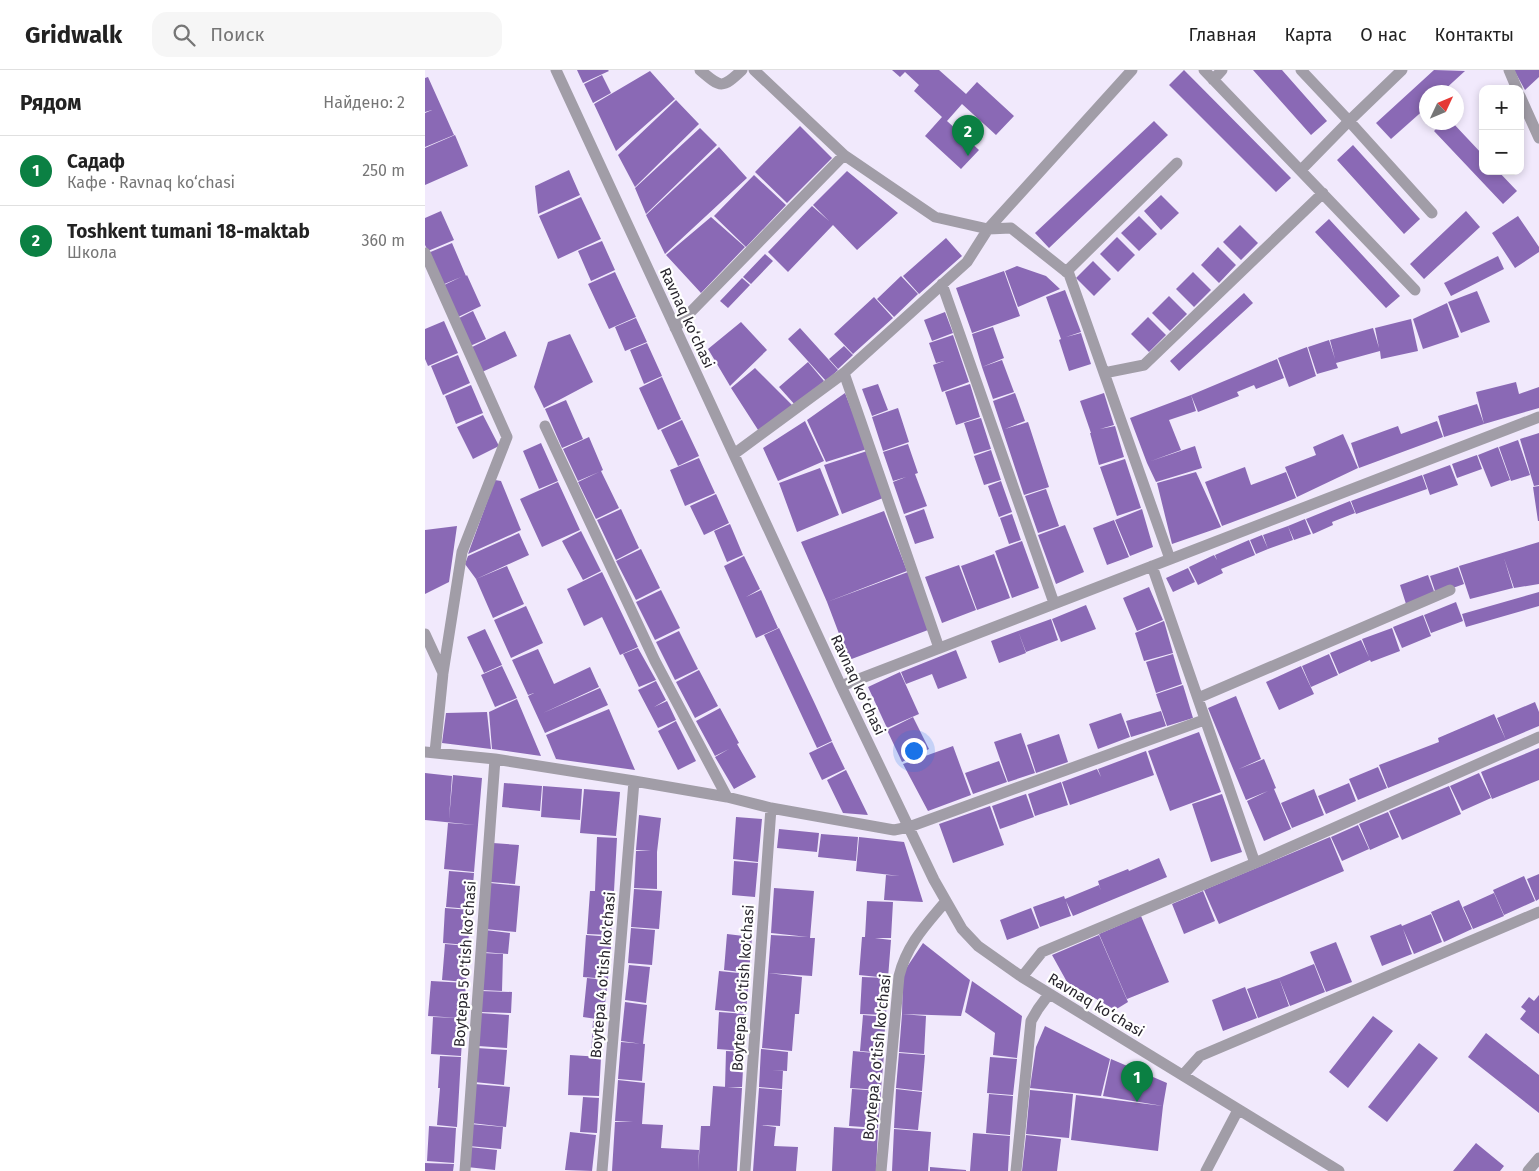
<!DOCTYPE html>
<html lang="ru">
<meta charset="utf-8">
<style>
:root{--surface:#fff;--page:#f6f6f6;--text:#222;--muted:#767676;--line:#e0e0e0;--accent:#0b8043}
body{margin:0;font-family:"Fira Sans",sans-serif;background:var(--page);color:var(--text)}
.controls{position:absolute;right:15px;top:15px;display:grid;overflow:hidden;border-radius:10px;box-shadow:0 2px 8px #0003}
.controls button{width:45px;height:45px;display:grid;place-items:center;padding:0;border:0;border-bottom:1px solid var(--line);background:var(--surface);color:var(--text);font:25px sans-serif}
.compass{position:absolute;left:994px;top:15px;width:45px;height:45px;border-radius:50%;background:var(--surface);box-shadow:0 2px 8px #0003;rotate:46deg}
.you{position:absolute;left:488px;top:680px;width:18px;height:18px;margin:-12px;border:4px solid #fff;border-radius:50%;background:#1a73e8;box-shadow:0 0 0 8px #1a73e833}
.badge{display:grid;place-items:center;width:32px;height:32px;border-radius:50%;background:var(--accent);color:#fff;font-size:16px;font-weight:700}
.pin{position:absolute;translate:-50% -41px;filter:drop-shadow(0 1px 2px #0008)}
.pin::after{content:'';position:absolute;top:26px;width:18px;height:15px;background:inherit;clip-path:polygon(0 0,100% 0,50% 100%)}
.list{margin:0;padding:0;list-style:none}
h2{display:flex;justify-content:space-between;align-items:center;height:65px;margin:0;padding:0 20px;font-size:21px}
h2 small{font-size:16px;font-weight:400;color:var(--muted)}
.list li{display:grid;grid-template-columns:32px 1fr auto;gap:15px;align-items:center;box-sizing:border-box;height:70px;padding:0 20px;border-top:1px solid var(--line)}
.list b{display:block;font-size:19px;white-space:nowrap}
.list p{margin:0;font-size:16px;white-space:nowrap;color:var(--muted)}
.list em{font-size:16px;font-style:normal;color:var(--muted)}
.icon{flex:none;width:28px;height:28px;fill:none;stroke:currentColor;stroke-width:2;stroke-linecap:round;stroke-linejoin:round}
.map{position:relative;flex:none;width:1114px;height:1101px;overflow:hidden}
header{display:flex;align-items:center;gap:30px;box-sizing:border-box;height:70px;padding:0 25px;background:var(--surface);border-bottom:1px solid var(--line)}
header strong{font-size:24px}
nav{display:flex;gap:28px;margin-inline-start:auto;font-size:18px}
.search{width:350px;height:45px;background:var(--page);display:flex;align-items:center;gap:12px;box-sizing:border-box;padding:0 18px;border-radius:15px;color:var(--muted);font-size:19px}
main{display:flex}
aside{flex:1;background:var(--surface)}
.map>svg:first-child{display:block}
.building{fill:#8a69b5}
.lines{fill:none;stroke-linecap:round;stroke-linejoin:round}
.minor{stroke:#a19da7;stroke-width:11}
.labels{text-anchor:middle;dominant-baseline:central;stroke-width:4.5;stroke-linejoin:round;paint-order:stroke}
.street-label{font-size:15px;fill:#28252d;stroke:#fff}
</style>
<header>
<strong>Gridwalk</strong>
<div class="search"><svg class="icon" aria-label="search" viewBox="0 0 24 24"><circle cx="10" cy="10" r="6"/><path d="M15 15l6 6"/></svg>Поиск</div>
<nav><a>Главная</a><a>Карта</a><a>О нас</a><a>Контакты</a></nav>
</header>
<main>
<aside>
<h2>Рядом<small>Найдено: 2</small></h2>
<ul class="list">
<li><span class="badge">1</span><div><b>Садаф</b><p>Кафе · Ravnaq ko‘chasi</p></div><em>250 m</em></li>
<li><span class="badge">2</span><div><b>Toshkent tumani 18-maktab</b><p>Школа</p></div><em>360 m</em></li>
</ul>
</aside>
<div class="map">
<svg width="1114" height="1101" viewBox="0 0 1114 1101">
<rect width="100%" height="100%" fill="#f1e9fc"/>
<path class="building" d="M152 0H183L184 1 158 13Z
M467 0H514L541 24 552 12 589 46 571 65 537 34 522 51 554 80 536 99 500 66 517 47 489 21 494 15 480 2 475 7Z
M759 0 866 108 851 122 744 15Z
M828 0H857L902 51 886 65Z
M1009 0 1040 1 1017 22H1002V37L966 69 951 53Z
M1089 0H1114V7L1100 20Z
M225 1 250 29 191 81 169 34Z
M177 5 186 23 168 33 159 14Z
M3 7 29 65 0 77V43L7 40 0 42V8Z
M251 30 274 54 210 117 193 85Z
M729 51 743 65 624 178 610 163Z
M1018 52H1027L1058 85V101H1073L1092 121 1078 134 1009 61Z
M375 56 407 88 362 133 330 102Z
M275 58 292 75 221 144 210 118Z
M30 65 43 96 0 115V78Z
M928 75 995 149 979 164 912 90Z
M294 77 322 108 240 184 221 145Z
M144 100 155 125 113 144 110 116Z
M422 101 473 143 432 180 408 155 363 202 343 182 387 136 404 151 388 135Z
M329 105 361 135 321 177 289 146Z
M736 125 754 143 736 160 719 141Z
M156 127 176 169 133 189 114 146Z
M16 141 29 170 3 181 0 175V148Z
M1041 141 1055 157 999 209 985 194Z
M714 146 732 164 714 181 696 163Z
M1093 146 1114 177V182L1090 198 1067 163Z
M286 147 320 177 276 223 241 185Z
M904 149 975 226 961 238 890 162Z
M815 155 833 173 816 190 798 172Z
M692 167 710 185 693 202 675 184Z
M521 168 537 186 494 224 478 206Z
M177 171 190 200 166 211 153 181Z
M27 173 41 206 42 205 56 236 31 248 17 216 36 207 17 215 3 183Z
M793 177 811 195 794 213 776 195Z
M340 184 348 191 326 214 318 207Z
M1073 186 1079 199 1026 226 1019 213Z
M668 191 686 209 669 226 651 208Z
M592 196 621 206 635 219 593 237 580 201Z
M579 201 595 246 547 263 531 218Z
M190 202 211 247 184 259 163 214Z
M768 202 786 220 769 237 751 219Z
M476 206 493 224 469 247 452 229Z
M317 208 325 215 303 238 295 231Z
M640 220 656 262 641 267 656 263 666 294 644 301 634 270 636 269 621 227Z
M1052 221 1065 252 1036 263 1023 232Z
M819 223 828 233 754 301 745 291Z
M744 226 762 244 745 261 727 243Z
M449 227 468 248 428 284 409 264Z
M1022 233 1034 267 998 279 988 249Z
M48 241 61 269 45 276 32 249Z
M520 242 528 263 507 271 499 250Z
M723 247 741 265 724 282 706 264Z
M211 248 222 272 200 281 190 257Z
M986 249 993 281 956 289 955 281 911 293 913 298 892 304 883 277 904 270 910 289 905 270 948 258 954 278 950 258Z
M19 251 33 283 3 296 0 289V259Z
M316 252 342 280 305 316 283 279Z
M568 257 579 288 557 297 547 264Z
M375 258 413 300 401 311 363 269Z
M80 261 92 286 57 302 45 278Z
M145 264 168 312 119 338 109 317 123 272Z
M528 265 544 312 517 322 508 295 519 291 511 293 504 273Z
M222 273 237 306 219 314 205 280Z
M419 276 428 285 413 299 404 289Z
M882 277 891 306 864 317 853 288Z
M33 285 45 313 18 325 6 296Z
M852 289 859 308 831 319 829 315 812 322 814 326 773 342 766 325Z
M577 290 589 322 568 329 557 297Z
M383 292 399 311 371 336 354 317Z
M330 298 369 337 335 363 306 318Z
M237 307 256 349 233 360 214 318Z
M1091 312 1094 324 1114 317V338L1059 354 1051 322Z
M453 314 463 340 447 346 437 319Z
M545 314 555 347 531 355 520 322Z
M46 315 58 343 31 354 20 326Z
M420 323 442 379 401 392 382 350Z
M590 323 600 351 580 359 603 352 624 417 599 425 568 331Z
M679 323 689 355 675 359 690 356 699 387 674 395 665 363H666L655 331Z
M766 325 771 341 744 350 756 380 726 391 770 376 777 398 731 412 722 393 705 348Z
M141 330 158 369 137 378 120 339Z
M1052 334 1059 354 1019 367 1013 346Z
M473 338 484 372 458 381 447 347Z
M58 345 74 376 48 389 32 357Z
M556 348 566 379 549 384 539 353Z
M257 350 274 386 253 396 236 360Z
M380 351 399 391 353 411 338 378Z
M1012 351 1018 367 934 398 926 373 973 356 976 364Z
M1114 363V415L1109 416 1095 369Z
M918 364 933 398 872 427 860 397 891 385 888 377Z
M164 367 178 400 176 401 194 438 171 449 153 412 174 402 153 411 138 379Z
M1093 370 1105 405 1086 411 1074 377Z
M116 373 133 411 114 419 98 381Z
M483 374 493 403 490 404 502 436 479 444 468 412 481 407 468 411 458 382Z
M1073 377 1085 410 1066 417 1053 385Z
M566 380 576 410 559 415 549 386Z
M442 381 458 428 417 444 399 395Z
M1052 385 1057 399 1032 408 1027 394Z
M274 388 290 423 260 436 245 400Z
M700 389 716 438 692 446 675 397Z
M1025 395 1033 415 1005 425 998 405Z
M820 397 826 415 861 402 871 428 837 441 832 426 837 441 797 456 780 412Z
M395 398 414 445 372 462 354 413Z
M771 402 796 457 747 474 732 413Z
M997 405 1002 419 931 444 926 431Z
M70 410 76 411 96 460 43 484Z
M576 411 587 442 574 447 563 416Z
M133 412 155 460 117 477 95 429Z
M1114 416V451H1113L1108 417Z
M621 419 634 456 613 463 600 426Z
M291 424 304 453 279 465 265 436Z
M925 431 930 443 907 452 908 455 888 464 881 449Z
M196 439 214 478 191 490 172 450Z
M499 439 509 468 490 474 480 446Z
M717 439 728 477 705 486 690 450Z
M459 441 482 501 402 532 376 472Z
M587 444 596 470 584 474 575 448Z
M880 449 886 464 869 470 863 456Z
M689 450 704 487 682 495 668 458Z
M305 454 318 485 302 492 289 461Z
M640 455 659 502 631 514 613 465Z
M32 456 24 512 0 524V460Z
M863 456 868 470 843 479 838 465Z
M156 461 176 501 158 510 137 471Z
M94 463 104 485 51 509 40 494 43 486Z
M837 465 843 479 831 484 825 470Z
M824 470 830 485 796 499 798 503 773 515 764 497 789 485 792 490 790 485Z
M597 471 614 518 587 528 570 481Z
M1114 472V514L1089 518 1079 488 1088 518 1045 529 1034 496Z
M216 479 235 518 211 530 191 491Z
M569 484 585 528 552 540 536 496Z
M319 486 335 519 321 527 336 520 353 558 331 568 299 496Z
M534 495 551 540 517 553 500 507Z
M82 496 99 534 68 548 51 509Z
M1033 497 1039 514 1011 524 1005 506Z
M763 498 770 512 748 522 741 508Z
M177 502 213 577 195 585 177 547 159 556 142 519Z
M483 502 503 560 424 590 402 532Z
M1003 505 1010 524 981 534 975 515Z
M724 517 738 550 712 561 698 528Z
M236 520 255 558 230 570 211 532Z
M1114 522V536L1041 557 1037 544Z
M1031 532 1038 551 1006 563 999 545Z
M661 535 671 559 636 572 627 549Z
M101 536 118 573 86 588 69 550Z
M998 545 1006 566 977 578 968 557Z
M626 549 633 570 601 582 593 561Z
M739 551 748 583 719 591 710 563Z
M354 558 390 634 382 638 390 634 407 671 392 678 339 565Z
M967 558 975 581 946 592 945 590 914 604 905 583 936 570 944 587 937 569Z
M60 559 77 595 59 603 42 567Z
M254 561 273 599 250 610 231 572Z
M593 561 601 583 574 593 566 571Z
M213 578 231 610 214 617 198 584Z
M113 579 129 614 165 597 174 617 118 643 175 618 183 635 120 663 103 626 109 623 103 625 87 590Z
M531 580 542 608 513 619 507 604 481 614 476 602Z
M748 584 757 614 731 623 721 592Z
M904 584 913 605 886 617 877 596Z
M77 596 92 628 70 637 56 605Z
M876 596 889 624 854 640 841 612Z
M274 600 293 636 270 648 251 612Z
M475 602 494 644 462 658 443 617Z
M231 611 241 630 229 637 242 631 251 650 233 658 213 620Z
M758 615 768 648 742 656 731 624Z
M811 626 836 689 814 699 839 689 851 718 849 719 866 759 839 771 822 731 843 721 821 730 783 638Z
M92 629 116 686 67 679 64 642Z
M1110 632 1114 642V656L1081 670 1072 648Z
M295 638 314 673 312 674 331 707 309 719 290 687 304 679 290 686 271 651Z
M184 639 210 700 131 689 121 665Z
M736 641 741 656 706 667 701 651Z
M62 642 66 679 17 673 21 643Z
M696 643 705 667 673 679 664 654Z
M1069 644 1081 670 963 718 954 695 1014 672 1013 668Z
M488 647 504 679 477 692 462 660Z
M251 651 271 691 253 700 233 661Z
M774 662 796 722 745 741 723 681Z
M596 663 610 703 583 712 569 672Z
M634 664 643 692 611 703 602 675Z
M407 672 420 699 397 710 384 683Z
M528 676 546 725 503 741 478 694Z
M1114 678V710L1067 729 1056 702Z
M721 681 729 705 645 735 637 712 672 699 676 707 673 699Z
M574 691 582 712 548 724 540 703Z
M953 697 962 718 933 730 924 709Z
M421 700 443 745 418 743 402 710Z
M0 703 27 706 24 749 28 705 57 708 49 802 19 799 23 753 50 755 0 750Z
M1054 703 1066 728 1037 741 1025 716Z
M636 712 643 735 610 746 603 724Z
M79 713 117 716 115 741 77 737Z
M924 713 931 731 901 744 893 726Z
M118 716 157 719 155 750 116 747Z
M1024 716 1036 744 977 770 964 741Z
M159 719 195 722 191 766 155 763Z
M889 719 899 745 867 758 856 733Z
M601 724 609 747 575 759 567 736Z
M797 724 817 782 786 792 767 734Z
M565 736 579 775 528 793 514 754Z
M963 742 974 767 945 780 934 754Z
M214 745 236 748 232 782V819L209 818 211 781H226L211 780Z
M311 747 337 749 333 792 308 789Z
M933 755 944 779 917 791 906 767Z
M354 759 394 763 392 782 352 778Z
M396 764 433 767 431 791 393 787Z
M172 767 192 768 189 821H175L189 822 186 865 162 864 165 821H170Z
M434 767 479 772 498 832 459 830 461 805 475 806 431 801Z
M905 767 919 801 794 854 779 820Z
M68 773 94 775 90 814 65 812Z
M734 788 742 807 648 846 641 831 646 846 615 857 608 837 639 826 640 829 674 815 676 821 673 811 703 799 704 801Z
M309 791 333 793 330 827 307 825Z
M24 801 49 803 46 839 21 837Z
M1114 804V829L1111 831 1102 809Z
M1099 806 1110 831 1079 845 1068 820Z
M65 813 95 816 91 862 60 859Z
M349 818 389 821 385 868H390L387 906 343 903 346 865 383 867 346 863Z
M209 819 237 821 234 859 206 857Z
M778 821 790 851 759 864 747 834Z
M1069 823 1079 846 1048 859 1038 837Z
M1034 830 1047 859 1019 872 1006 842Z
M442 831 468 832 466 868H450L466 870 463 908 434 905 437 867H440Z
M20 838 46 840 43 875 18 873Z
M606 838 614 858 582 870 575 850Z
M1006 844 1017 872 989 884 978 859 987 884 957 896 945 866 976 854 977 856Z
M716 846 744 912 702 929 674 864Z
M206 858 230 860 227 895 203 893Z
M60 860 85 863 83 884 58 882Z
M302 864 327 867 324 903 299 900Z
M161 865 187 867 183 909 158 907Z
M674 865 703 932 690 940 642 912 627 885Z
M911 872 927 912 901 922 885 882Z
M498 873 545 910 536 946 477 944 478 903Z
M20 874 43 876 41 912 17 910Z
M58 883 78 884 77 921 56 920Z
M889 894 900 922 865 936 854 908Z
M204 895 225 897 221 933 200 930Z
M294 901 324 904 321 943 290 940Z
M343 903 377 907 374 944H370L367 981 337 978Z
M437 907 463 908 461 945 435 944Z
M162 908 183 910 178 950 158 947Z
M854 908 864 936 833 948 822 919Z
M6 911 41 913 36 986 6 984 8 947 35 948 3 946Z
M547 911 597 946 592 988 568 985 570 963 540 942Z
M820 917 832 948 798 961 787 930Z
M56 921 87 922 86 943 55 942Z
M1114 925V964L1095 949 1101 941 1096 937 1104 927 1109 931Z
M200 932 222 935 218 974 196 971Z
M294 942 321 944 319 981 292 979Z
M55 943 84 945 82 978 53 976Z
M477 944 501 946 499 984 474 982Z
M438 945 461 947 458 983 435 981Z
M948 946 968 961 923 1018 904 1002Z
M168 951H178L177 985H166Z
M620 956 685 989 676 1026 605 1018 611 977Z
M1061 963 1114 1005V1043L1043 987Z
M196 972 220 974 217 1011 193 1009Z
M994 973 1013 988 962 1052 943 1037Z
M52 978 82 980 79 1015 49 1012Z
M336 979 363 982 362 1001 347 1000 358 1001 357 1019 334 1017Z
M301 981 319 982 317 1017H300Z
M428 981 459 984 456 1020 425 1018Z
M474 983 500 985 497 1021 471 1018Z
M145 985 176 987 174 1026 143 1025Z
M15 986 36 987 32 1057 12 1055 15 1018H13Z
M565 987 592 989 588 1025 562 1023Z
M686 989 742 1013 738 1036 678 1026Z
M193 1010 220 1013 217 1054 238 1055 236 1078 274 1080 273 1101H235L236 1083 235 1101H187L190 1052H208L190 1051Z
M50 1014 85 1017 81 1057 46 1053Z
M288 1016 317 1018 312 1101H273L276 1056H285Z
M334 1018 357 1020 355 1056 336 1055 351 1057 349 1076 373 1077 371 1101H328Z
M427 1019 456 1021 453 1058 424 1056Z
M471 1019 497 1022 493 1060 469 1058Z
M605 1020 648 1024 644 1068 601 1064Z
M564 1024 588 1026 585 1065 561 1063Z
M651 1025 738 1036 733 1081 646 1070Z
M158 1027 174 1028 172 1063 155 1062Z
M45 1054 78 1057 76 1079 44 1076Z
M4 1056 31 1058 29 1093 2 1091Z
M409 1057 453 1060 451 1101H407Z
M469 1059 506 1062 503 1101H467Z
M145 1062 171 1065 167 1101 140 1100Z
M548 1063 585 1066 583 1101H545Z
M601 1065 636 1069 632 1101H597Z
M1051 1073 1079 1096 1075 1101H1028Z
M44 1077 72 1080 70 1100 42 1097Z
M0 1093 29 1094 28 1101H0Z
M505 1097 541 1100V1101H505Z"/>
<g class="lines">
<path class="minor" d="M131 0 416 616 509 810 537 859 553 876 597 907 914 1101
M275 0C296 18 297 19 317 0
M329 0 419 85 510 147 563 159 586 158 644 204 745 489
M779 0 990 220
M876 0 924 51 1007 143
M1084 0 1092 19
M788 10 797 0
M1095 26 1114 68
M876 100 924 51 977 0
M0 183 82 367 37 482 18 603 10 682
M641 202 752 93
M517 214 629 533
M250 258 419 85
M419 303 514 578
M679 303 719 295 898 123
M120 356 230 591 302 727
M309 384 419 303 542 192 563 159 707 0
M727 496 830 793
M0 564 18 603
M416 616 1114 347
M773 628 1025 520
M0 682 70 689 209 711 302 727 346 738 469 760 484 757 779 650
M597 907 617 882 830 793 1114 667
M758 1005 775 986 1114 842
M40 1101 70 689
M177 1101 209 711
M320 1101 346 738
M456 1101 474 906C482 874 501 855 521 831
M591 1101 606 951 613 939 624 924
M781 1101 813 1040
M1103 1101 1114 1088"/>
</g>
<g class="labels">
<g class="street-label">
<text transform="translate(262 248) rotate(65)">Ravnaq ko‘chasi</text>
<text transform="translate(433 615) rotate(65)">Ravnaq ko‘chasi</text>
<text transform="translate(40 894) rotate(-86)">Boytepa 5 o'tish ko'chasi</text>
<text transform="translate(178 905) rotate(-85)">Boytepa 4 o'tish ko'chasi</text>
<text transform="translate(318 918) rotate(-86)">Boytepa 3 o'tish ko'chasi</text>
<text transform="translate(671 935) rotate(31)">Ravnaq ko‘chasi</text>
<text transform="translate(452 987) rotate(-84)">Boytepa 2 o'tish ko'chasi</text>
</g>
</g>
</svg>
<div class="controls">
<button>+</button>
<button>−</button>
</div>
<svg class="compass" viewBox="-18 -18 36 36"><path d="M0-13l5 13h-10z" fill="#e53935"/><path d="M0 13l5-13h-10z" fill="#767676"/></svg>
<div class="you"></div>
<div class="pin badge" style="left:712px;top:1032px">1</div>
<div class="pin badge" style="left:543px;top:86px">2</div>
</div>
</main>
